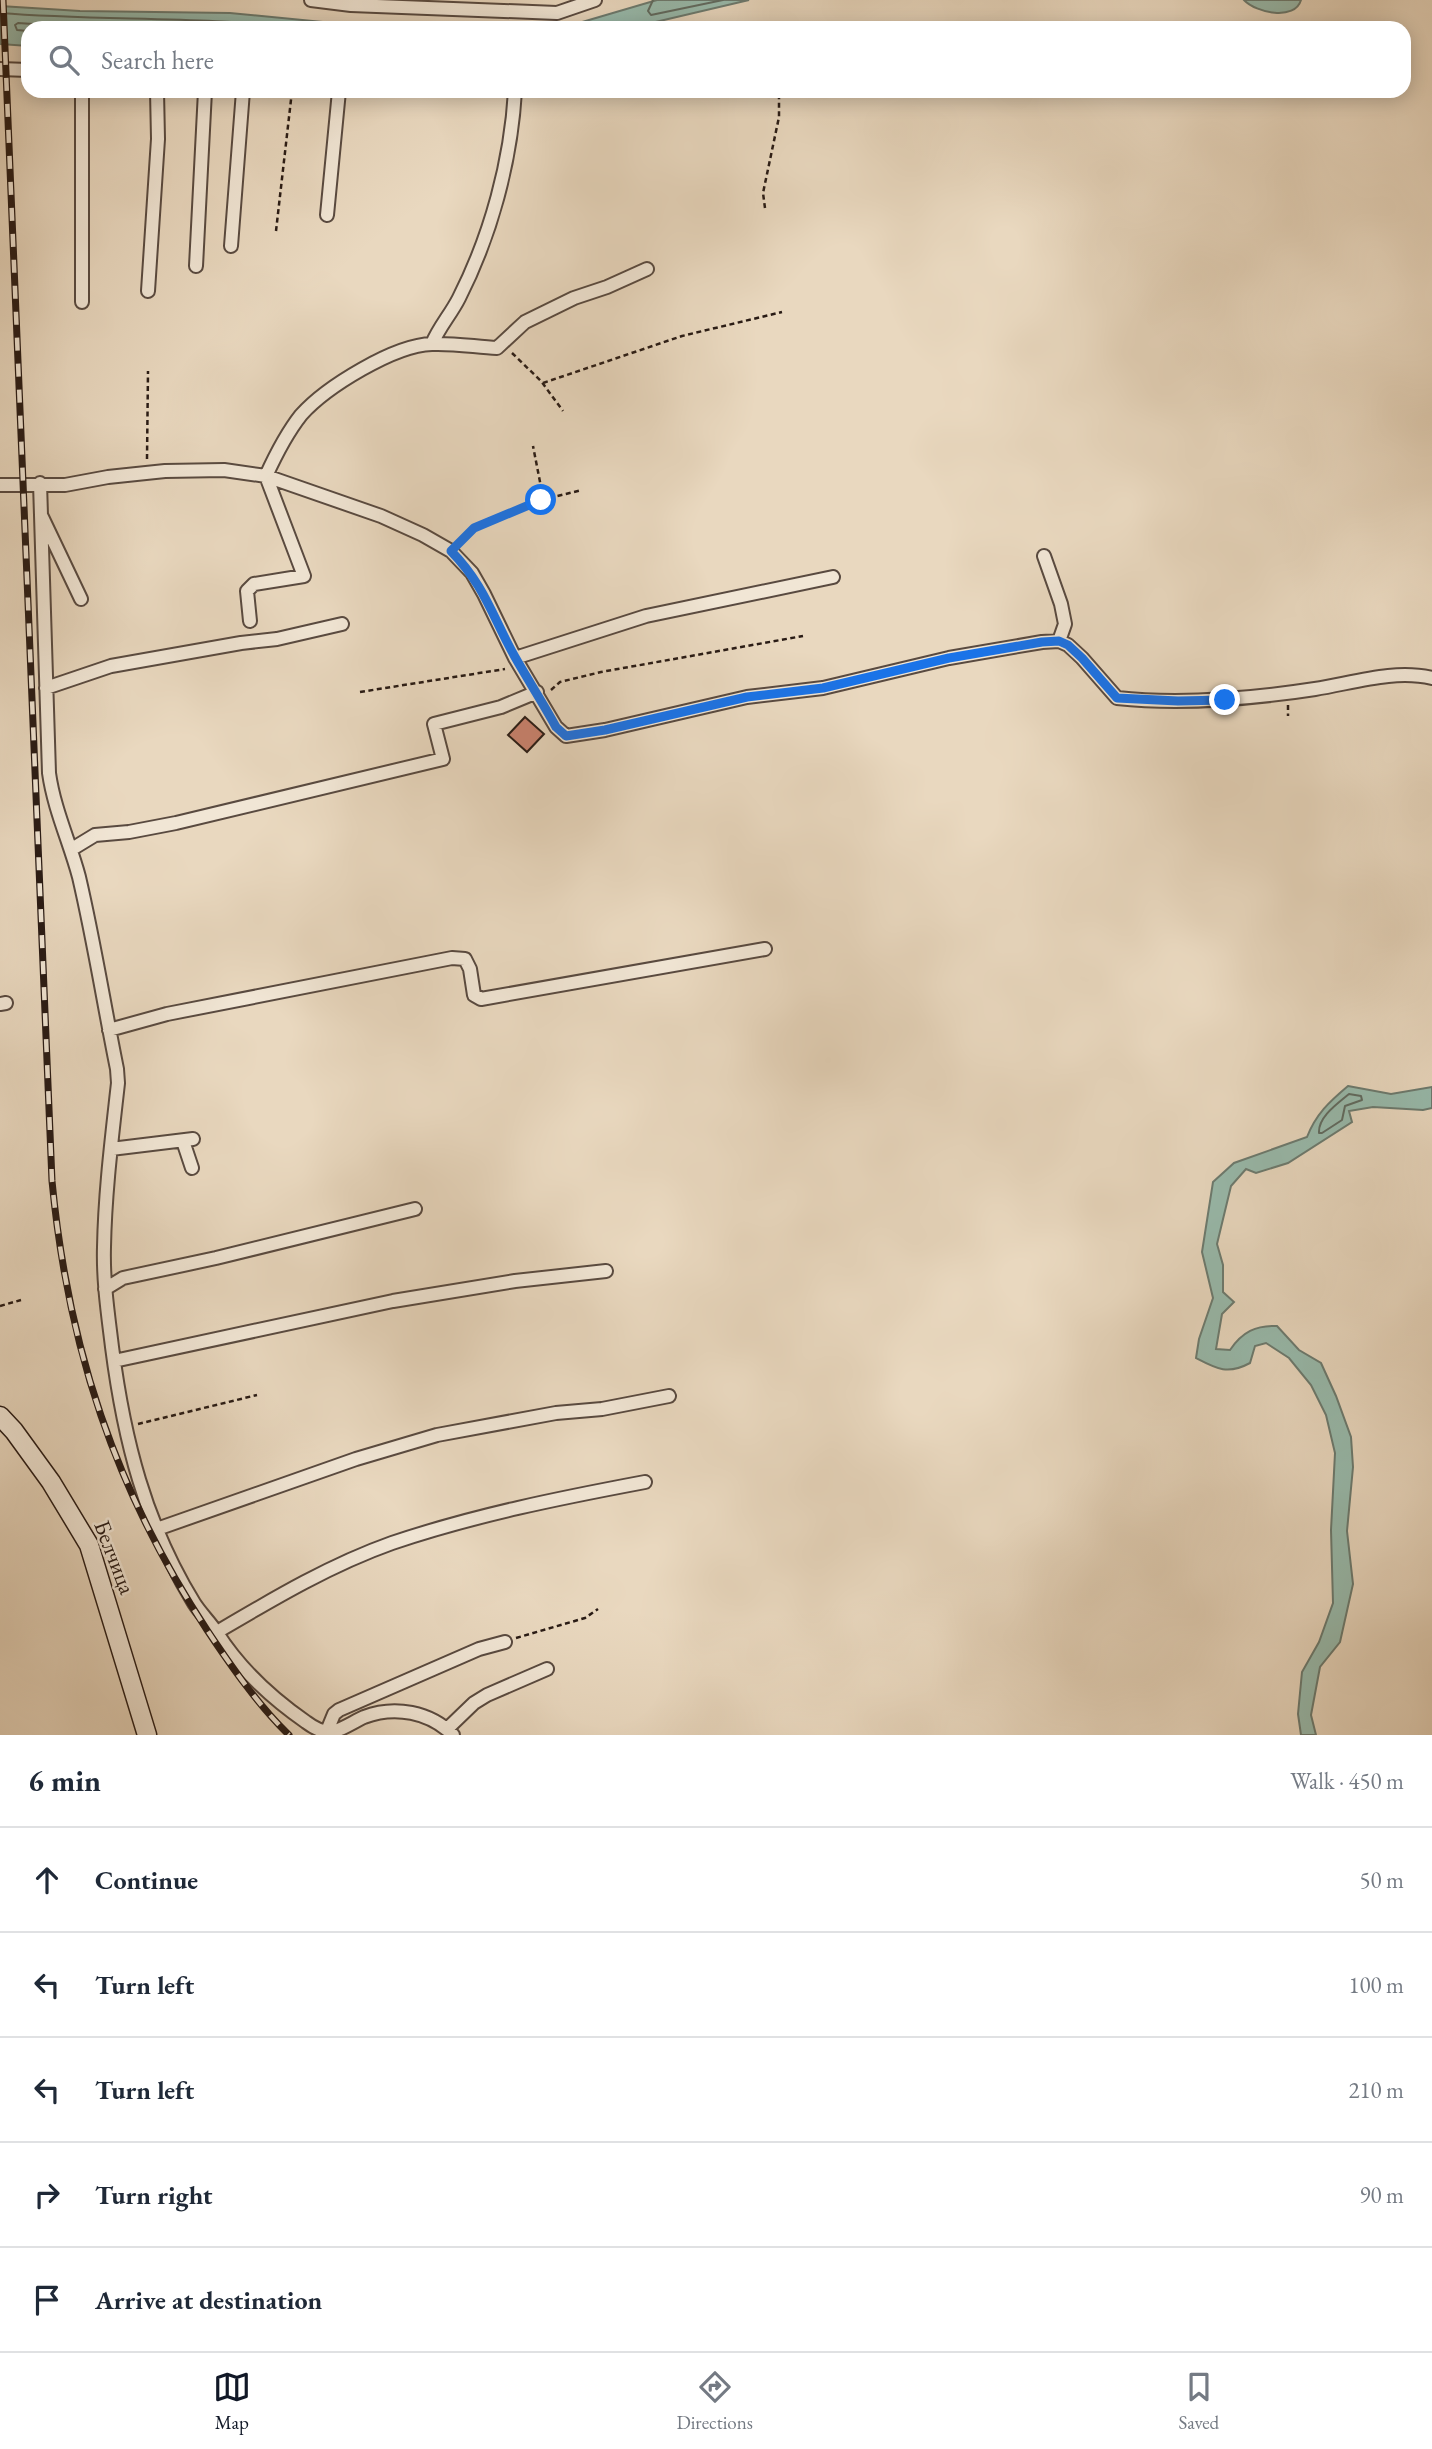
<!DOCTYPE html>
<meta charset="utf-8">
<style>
:root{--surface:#fff;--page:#f6f6f7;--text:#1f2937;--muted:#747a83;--line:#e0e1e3;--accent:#111827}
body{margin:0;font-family:"EB Garamond",serif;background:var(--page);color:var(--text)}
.stop{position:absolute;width:21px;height:21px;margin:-16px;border:5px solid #1a73e8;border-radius:50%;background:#fff}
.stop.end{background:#1a73e8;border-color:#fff;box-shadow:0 2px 7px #0008}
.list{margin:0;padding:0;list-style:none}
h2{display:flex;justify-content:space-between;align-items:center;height:91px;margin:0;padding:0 28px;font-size:30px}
h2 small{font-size:23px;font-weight:400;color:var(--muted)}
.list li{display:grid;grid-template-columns:46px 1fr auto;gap:21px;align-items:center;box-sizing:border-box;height:105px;padding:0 28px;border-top:2px solid var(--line)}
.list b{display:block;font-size:26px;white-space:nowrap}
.list em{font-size:23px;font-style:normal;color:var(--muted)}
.icon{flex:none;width:38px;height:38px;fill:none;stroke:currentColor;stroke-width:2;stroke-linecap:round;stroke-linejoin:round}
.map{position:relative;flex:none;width:1432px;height:1735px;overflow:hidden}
.search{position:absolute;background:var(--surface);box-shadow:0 4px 18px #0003;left:21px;right:21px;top:21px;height:77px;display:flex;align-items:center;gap:18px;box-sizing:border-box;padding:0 24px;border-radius:21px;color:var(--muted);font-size:26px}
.sheet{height:616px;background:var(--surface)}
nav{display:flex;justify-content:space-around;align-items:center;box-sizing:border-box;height:98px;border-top:2px solid var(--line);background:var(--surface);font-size:19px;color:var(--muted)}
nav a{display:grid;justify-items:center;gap:4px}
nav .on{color:var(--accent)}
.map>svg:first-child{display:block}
.water{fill:#98bbad;stroke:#6c7b70;stroke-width:2}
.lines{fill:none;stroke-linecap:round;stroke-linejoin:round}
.shore{stroke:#606b61;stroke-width:2}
.building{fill:#cb8370;stroke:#291b15;stroke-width:2}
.minor-casing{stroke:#594a40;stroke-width:16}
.secondary-casing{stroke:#291b15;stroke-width:21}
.path{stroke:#291b15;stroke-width:2.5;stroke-dasharray:5 3.5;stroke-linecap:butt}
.minor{stroke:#f1e6d5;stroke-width:12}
.secondary{stroke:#f1e6d5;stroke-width:18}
.rail-casing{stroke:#291b15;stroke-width:7}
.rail{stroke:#f1e6d5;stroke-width:4.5;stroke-dasharray:13;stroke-linecap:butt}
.route{stroke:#1a73e8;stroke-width:9}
.labels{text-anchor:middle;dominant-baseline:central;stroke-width:5;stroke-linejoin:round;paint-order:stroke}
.street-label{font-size:23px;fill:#291b15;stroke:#f1e6d5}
</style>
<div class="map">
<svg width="1432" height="1735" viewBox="0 0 1432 1735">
<rect width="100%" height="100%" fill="#e9d8bf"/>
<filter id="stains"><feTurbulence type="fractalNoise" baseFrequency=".00286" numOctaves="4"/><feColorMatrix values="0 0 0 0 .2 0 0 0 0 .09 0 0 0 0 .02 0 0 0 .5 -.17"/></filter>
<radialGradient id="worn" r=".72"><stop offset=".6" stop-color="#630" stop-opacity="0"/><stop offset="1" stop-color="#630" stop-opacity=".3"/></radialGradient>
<path class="water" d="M657 0H749L630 28H547L572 25Z
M1244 0H1301C1295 21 1256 13 1244 0Z
M0 6 80 11 230 13 384 28H28V46L0 44Z
M1348 1086 1391 1094 1432 1087V1108L1423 1110 1373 1107 1349 1111 1352 1122 1288 1163 1256 1173 1246 1169 1231 1186 1217 1244 1223 1265V1292L1234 1302 1222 1314 1216 1349 1230 1350C1242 1332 1256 1325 1277 1326L1299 1350 1321 1363 1336 1396 1351 1437 1353 1467 1347 1531 1353 1584 1340 1642 1320 1667 1311 1715 1316 1735H1301L1298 1714 1302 1672 1319 1642 1333 1603 1331 1530 1335 1453 1326 1415 1311 1385 1289 1358 1266 1343 1255 1346 1250 1363C1228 1375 1217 1369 1196 1358L1199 1339 1213 1298 1202 1252 1213 1182 1234 1163 1307 1137C1316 1114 1329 1102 1348 1086Z"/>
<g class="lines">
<path class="shore" d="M653 0 648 11 651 15 723 0
M0 13C101 21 201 16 301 28
M28 31 17 30 15 25 18 23 79 27 199 28
M1349 1094 1361 1096 1362 1100 1345 1106 1342 1120 1322 1133H1319C1318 1117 1337 1104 1349 1094Z"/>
</g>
<path class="building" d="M525 717 544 734 527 752 508 735Z"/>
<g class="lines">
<defs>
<path id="minor" d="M311 0 351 5 557 13 595 0
M0 69 28 70
M327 215 339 91
M231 246 243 91
M196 266 205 91
M148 291 158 139 157 91
M82 302V91
M432 344C439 327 451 314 459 298 491 235 511 161 515 91
M40 483 49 773C54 809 70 843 79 877 94 941 104 1005 117 1069L118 1083C112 1137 105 1192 104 1247 103 1281 108 1314 112 1347 124 1440 145 1523 194 1603 201 1614 210 1622 217 1633 240 1669 270 1697 306 1722 314 1728 325 1734 335 1731 345 1728 355 1721 364 1717 395 1705 430 1712 453 1735
M0 485H65L108 477 165 471 224 470 266 476 381 516 423 535 451 551 472 573 484 594 515 658 556 727 566 736 605 730 747 697 823 688 949 658 1042 642 1059 641 1068 645 1082 658 1117 698C1183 705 1250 699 1315 689 1353 683 1394 669 1432 678
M42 517 81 599
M1044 556 1061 604 1065 624 1059 641
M250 621 247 591 254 584 304 576 266 476C276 454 286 434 301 415 326 387 394 345 432 344 454 343 476 347 497 348L525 322 574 298 607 287 647 269
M515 658 646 616 833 577
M46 688 111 666 241 643 277 639 342 624
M72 849 95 835 129 832 176 823 443 759 434 724 501 707 537 692
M0 1004 6 1003
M109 1030 167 1014 452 958 465 959 470 969 474 995 481 999 765 949
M183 1141 192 1168
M111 1149 193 1139
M105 1289 123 1278 216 1258 415 1209
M114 1361 393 1301 515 1281 606 1271
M157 1529 356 1459 437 1435 556 1413 602 1409 669 1396
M217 1632C273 1599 330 1565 392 1543 475 1515 560 1498 645 1482
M447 1729 474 1703 487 1695 547 1669
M327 1731 334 1714 339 1710 479 1649 505 1642"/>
<path id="secondary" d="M0 1416 14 1431 51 1482 89 1545 147 1735"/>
</defs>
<use href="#minor" class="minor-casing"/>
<use href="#secondary" class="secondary-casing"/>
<path class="path" d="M765 208 763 193 779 117V91
M276 231 292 91
M512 353 541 381 563 411
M543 383 682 336 782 312
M147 459 148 371
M541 500 582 490
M460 542 474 528 541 500 542 492 533 446
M551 690 560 682 601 672 803 636
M360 692 505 669
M1288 705V716
M0 1306 21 1300
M138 1424 257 1395
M516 1638 585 1618 598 1609"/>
<use href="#minor" class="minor"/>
<use href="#secondary" class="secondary"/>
<defs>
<path id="rail" d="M3 0 52 1181C68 1348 115 1490 207 1630 231 1666 258 1705 289 1735"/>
</defs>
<use href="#rail" class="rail-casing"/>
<use href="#rail" class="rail"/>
</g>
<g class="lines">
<path class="route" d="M541 500 474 528 451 551C485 586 492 616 515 657 528 680 543 703 556 727L566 736 605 730 747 697 823 688 949 658 1042 642 1059 641 1068 645 1082 658 1117 698 1178 701 1225 700"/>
</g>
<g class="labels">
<g class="street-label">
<text transform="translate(115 1557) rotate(69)">Белчица</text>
</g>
</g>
<rect width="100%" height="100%" filter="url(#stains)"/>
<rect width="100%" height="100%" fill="url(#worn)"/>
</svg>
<div class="stop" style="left:541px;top:500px"></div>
<div class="stop end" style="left:1225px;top:700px"></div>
<div class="search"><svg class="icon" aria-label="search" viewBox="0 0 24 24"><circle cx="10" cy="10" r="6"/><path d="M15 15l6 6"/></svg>Search here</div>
</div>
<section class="sheet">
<h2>6 min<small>Walk · 450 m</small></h2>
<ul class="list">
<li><svg class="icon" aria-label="ahead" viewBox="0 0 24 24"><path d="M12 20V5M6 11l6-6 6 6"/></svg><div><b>Continue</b></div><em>50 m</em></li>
<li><svg class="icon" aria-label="left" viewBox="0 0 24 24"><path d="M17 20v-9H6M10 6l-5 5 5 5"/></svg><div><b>Turn left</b></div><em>100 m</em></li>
<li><svg class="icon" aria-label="left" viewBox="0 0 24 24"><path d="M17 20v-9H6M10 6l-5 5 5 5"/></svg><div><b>Turn left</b></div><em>210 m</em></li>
<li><svg class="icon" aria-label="right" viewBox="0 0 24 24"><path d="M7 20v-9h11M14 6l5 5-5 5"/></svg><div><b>Turn right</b></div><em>90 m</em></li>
<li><svg class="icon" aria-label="arrive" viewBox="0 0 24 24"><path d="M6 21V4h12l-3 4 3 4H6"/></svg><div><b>Arrive at destination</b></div></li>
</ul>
</section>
<nav>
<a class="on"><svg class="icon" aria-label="map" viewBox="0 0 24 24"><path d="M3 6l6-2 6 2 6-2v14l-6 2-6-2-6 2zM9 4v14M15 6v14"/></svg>Map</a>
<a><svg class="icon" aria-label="directions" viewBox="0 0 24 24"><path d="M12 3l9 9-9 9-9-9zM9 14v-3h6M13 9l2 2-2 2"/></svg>Directions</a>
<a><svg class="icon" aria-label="saved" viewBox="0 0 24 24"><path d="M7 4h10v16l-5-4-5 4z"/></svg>Saved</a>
</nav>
